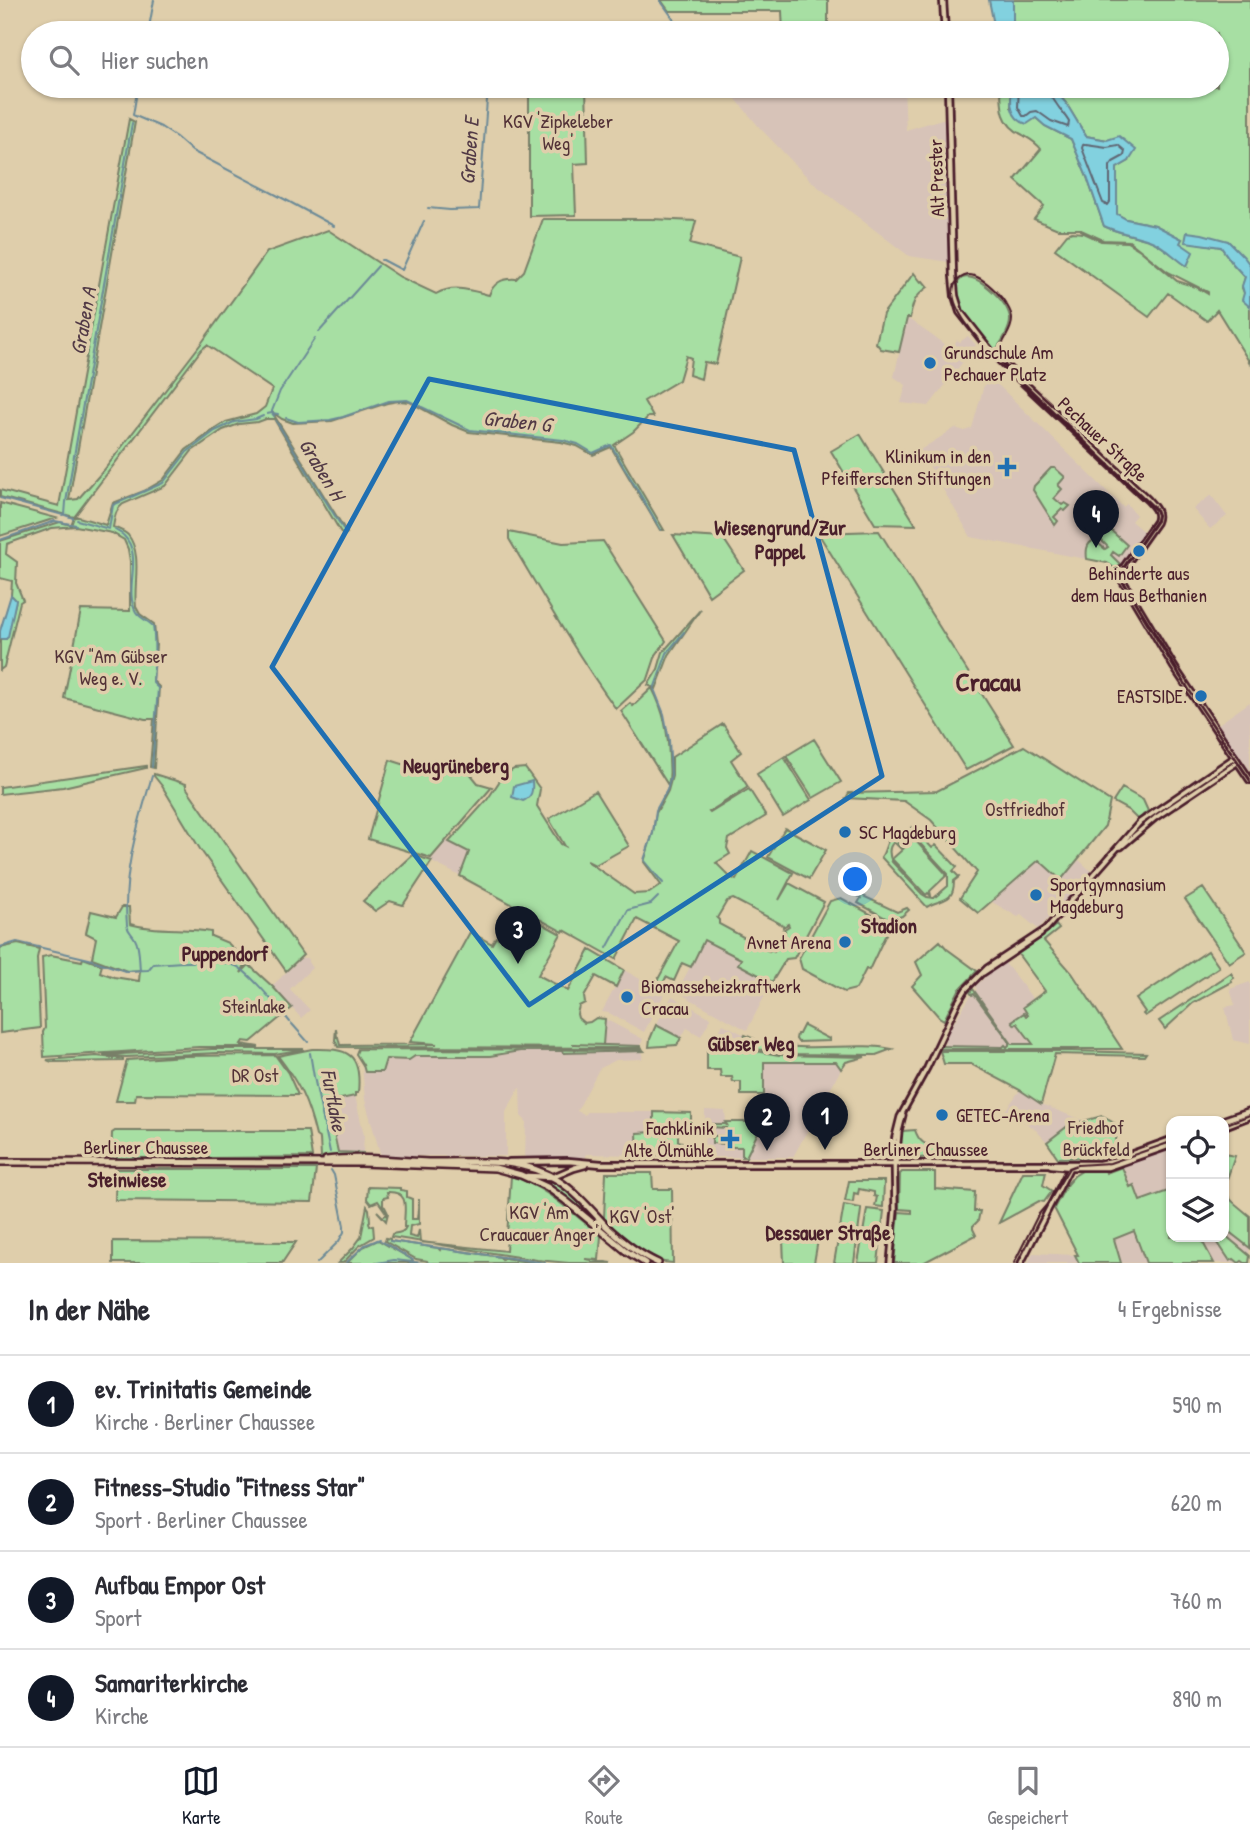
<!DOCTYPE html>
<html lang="de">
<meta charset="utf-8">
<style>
:root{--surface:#fff;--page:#f2f2f3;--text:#2b2b33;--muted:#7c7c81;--line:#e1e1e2;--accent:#111827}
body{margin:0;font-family:"Patrick Hand",sans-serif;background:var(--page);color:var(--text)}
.controls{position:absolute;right:21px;bottom:21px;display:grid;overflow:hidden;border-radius:14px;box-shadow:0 2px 5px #0004}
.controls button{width:63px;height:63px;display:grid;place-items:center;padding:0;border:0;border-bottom:2px solid var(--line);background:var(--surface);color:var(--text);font:35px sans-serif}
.you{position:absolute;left:856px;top:880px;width:24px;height:24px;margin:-18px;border:5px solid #fff;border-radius:50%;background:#1a73e8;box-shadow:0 0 0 10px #1a73e833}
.badge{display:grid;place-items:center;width:46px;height:46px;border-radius:50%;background:var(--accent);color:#fff;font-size:23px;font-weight:700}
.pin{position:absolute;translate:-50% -58px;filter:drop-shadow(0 2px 4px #0008)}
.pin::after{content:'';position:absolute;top:37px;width:24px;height:21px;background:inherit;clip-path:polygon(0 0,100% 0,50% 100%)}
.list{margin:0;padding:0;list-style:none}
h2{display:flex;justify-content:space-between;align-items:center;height:91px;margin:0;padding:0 28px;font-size:30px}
h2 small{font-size:23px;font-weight:400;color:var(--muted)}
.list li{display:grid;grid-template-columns:46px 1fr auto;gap:21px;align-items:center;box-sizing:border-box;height:98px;padding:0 28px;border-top:2px solid var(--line)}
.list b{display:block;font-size:26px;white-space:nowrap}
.list p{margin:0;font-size:23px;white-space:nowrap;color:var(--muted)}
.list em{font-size:23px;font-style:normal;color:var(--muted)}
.icon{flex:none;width:38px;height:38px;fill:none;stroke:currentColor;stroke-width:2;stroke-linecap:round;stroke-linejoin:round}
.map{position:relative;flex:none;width:1250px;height:1263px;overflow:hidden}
.search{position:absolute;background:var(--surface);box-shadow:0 2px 5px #0004;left:21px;right:21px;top:21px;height:77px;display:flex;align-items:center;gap:18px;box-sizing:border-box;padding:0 24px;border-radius:38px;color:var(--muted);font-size:26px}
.sheet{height:483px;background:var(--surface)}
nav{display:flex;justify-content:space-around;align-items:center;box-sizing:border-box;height:98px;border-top:2px solid var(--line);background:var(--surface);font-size:19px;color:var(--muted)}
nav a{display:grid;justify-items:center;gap:4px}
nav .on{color:var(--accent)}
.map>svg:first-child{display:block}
.built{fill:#d7c3b8}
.green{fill:#a7dfa3;stroke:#787f67;stroke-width:2;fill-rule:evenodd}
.water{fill:#82d1df;stroke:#6c8a97;stroke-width:2}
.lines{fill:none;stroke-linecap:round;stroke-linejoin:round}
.shore{stroke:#606673;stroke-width:2}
.stream{stroke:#6c8a97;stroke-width:2}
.tertiary-casing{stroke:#4a1f2b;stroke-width:9}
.secondary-casing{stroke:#4a1f2b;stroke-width:10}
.primary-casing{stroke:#4a1f2b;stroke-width:10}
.tertiary{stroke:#dfceab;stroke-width:3.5}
.secondary{stroke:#dfceab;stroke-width:4.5}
.primary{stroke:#dfceab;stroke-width:5}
.tram{stroke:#4a1f2b;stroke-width:2}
.marked{fill:none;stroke:#1f6fb2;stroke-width:5;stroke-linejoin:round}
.poi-dot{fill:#1f6fb2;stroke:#dfceab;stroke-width:2.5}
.labels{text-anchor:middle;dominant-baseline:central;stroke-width:7;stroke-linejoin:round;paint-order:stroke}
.park-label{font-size:19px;fill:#533237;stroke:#dfceab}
.street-label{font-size:19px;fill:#4a1f2b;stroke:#dfceab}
.poi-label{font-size:19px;fill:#4a1f2b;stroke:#dfceab;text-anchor:start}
.water-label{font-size:21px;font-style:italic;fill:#523a46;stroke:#dfceab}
.neighbourhood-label{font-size:21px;font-weight:bold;fill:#4a1f2b;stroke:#dfceab}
.district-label{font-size:26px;font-weight:bold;fill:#4a1f2b;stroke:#dfceab}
</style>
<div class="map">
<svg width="1250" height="1263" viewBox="0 0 1250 1263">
<rect width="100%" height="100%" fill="#dfceab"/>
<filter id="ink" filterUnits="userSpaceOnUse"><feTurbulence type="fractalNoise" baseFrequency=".0143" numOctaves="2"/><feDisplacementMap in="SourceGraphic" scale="14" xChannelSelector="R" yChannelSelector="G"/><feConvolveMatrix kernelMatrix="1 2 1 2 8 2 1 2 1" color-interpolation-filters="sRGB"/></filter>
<g filter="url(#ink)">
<path class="built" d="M725 86H904L906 130 942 119 945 120 949 262 909 256 813 183 760 128Z
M907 318 951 349 957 340 960 342 968 336 976 345 929 406 901 403 906 385 894 377Z
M990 377 1123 507 1127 504 1136 515 1131 521 1145 533 1118 569H1115L1107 563 971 537 920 450 955 428 965 431 972 428 986 378Z
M1211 495 1227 516 1210 529 1193 509Z
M1250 702V770L1217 725Z
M447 841 469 852 460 876 430 861Z
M1039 860 1061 880 1079 860 1091 871 1062 905 1038 929 1021 915 1018 917 992 902Z
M704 940 741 959 739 964 772 982 747 1030 677 992Z
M301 958H308V962L312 968 290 989 310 1010 301 1018 272 986Z
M1005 963 1033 999 1023 1007 1050 1044 1014 1043 1006 1047 944 1046 945 1042 943 1040 970 997 977 989 975 987 990 972Z
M624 970 665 993 644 1032 609 1013 602 1012Z
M1250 982V1044L1233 1040 1225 1007 1235 1005 1230 989Z
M672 996 711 1018 701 1036 687 1028 681 1038 656 1025Z
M605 1019 643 1039 641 1045H603Z
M723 1024 745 1035 739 1046H711Z
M643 1050 642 1059 616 1060 599 1069 577 1111 585 1115 586 1112H654V1132L638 1133V1155L586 1154V1157L583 1158H525L526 1121 521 1116 520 1087 506 1112V1156H383L380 1153 365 1100 361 1051H562L563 1053Z
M764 1062H836L841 1069 793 1157H704L705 1110 725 1111 726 1122H764Z
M1020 1090 1041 1104 1084 1121 1069 1125 1047 1142 1035 1129 1016 1116 1005 1111Z
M355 1096 364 1135 363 1153 338 1152 327 1101Z
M1171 1149V1237H1224V1154L1235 1156 1225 1186V1192L1228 1198 1250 1216 1249 1263H1120L1115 1255 1105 1173Z
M1033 1253 1075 1255 1079 1263H1028Z"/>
<path class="green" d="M661 0H828V33H783L782 11H669Z
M1013 0H1250V265L1228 241H1185L1221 247 1233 264 1245 277 1242 288 1250 307V363L1217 310 1207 321 1168 293 1149 317 1055 249 1067 234 1072 232 1084 233 1101 241 1127 242 1140 250 1177 281 1196 287 1208 294V292L1168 272 1129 241 1103 240 1081 230V229H1058L1034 219 1044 206 1015 180 1041 149C1036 142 1030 139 1023 135 1001 125 1001 107 1001 86H1012L1011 107 1036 118 1045 126 1071 139 1087 177 1104 226C1120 234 1137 235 1154 242 1166 248 1176 258 1187 266L1180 242 1182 239 1155 225 1126 219 1117 214V168L1129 161 1107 140 1086 136 1066 103 1051 86H1217V33H1016L1013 25Z
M500 86H586L588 163 574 164 576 215 529 216V91Z
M129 119 135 122 69 500 78 499 104 470 203 341 267 252 328 230 400 277 436 294C454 284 470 290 489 295 494 282 503 278 516 279L524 271 543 219H651L696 221 690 244 740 257 716 364 704 362 701 379 689 375 691 358 686 356 679 380 644 401 653 417H648L633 432 614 445 664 530H660L611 447 593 455 577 446 561 442 469 432 452 425 410 402 399 401 387 403 332 421 293 423 282 419 272 412 347 533 343 536 274 419H266L258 422 239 424 223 430 192 451 165 486 123 504C115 510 115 517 113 527 118 529 124 531 128 535 143 554 133 585 136 607L140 614 154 624 156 645 153 681 159 687 154 768 150 767 154 719H145L64 698 81 610 130 611V561L128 549 124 540 112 533 76 526 52 528 7 544 6 554 17 562 16 583 23 600 20 602 4 667 0 670V639H6L16 600 11 595 12 581 0 578V541L60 522 71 525 74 517 0 497V490L59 506ZM207 345 272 389 265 407 256 414 226 422 215 429 186 450 163 480 144 491 113 503 106 525 75 516 201 350Z
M914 273 921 282 923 281 928 287C914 297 913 302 910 318H907L899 352 881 349 876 343 883 314Z
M967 277C982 278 1010 304 1010 320 1010 329 1001 343 995 351 978 332 954 312 956 284L962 278Z
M860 434 913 520 916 525 875 524 831 451Z
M1051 468H1055L1065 477 1058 485 1062 489 1054 498 1062 505 1065 503 1070 506 1065 511 1062 509 1054 517 1058 521 1055 525 1033 490 1034 486Z
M0 503 56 518 0 536Z
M1108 528 1127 545 1119 556 1113 552 1111 555 1121 565 1116 569 1107 563 1087 559C1086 551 1086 544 1094 540L1105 549 1108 547 1099 538Z
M879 531 1014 745 966 770 818 533Z
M509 532 563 543 603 541 666 641 656 655 648 679 616 709C577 655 543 596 509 539Z
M673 535 723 538 744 570 709 596Z
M701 609 669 655 656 689 648 685 658 669 663 652Z
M652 688C664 711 668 732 669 758 669 768 671 775 668 785L621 711 630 703 633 706Z
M723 724 741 752 731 760 748 787 709 812 710 813 749 789 766 816 729 839 727 848 730 854 716 863 730 877 736 880 752 851 793 873 779 900 789 883 824 902 794 958 786 959 772 982 738 964 741 959 704 940 691 967 682 963 674 981 666 977 663 984 657 981 679 941 637 919 616 959 564 930 563 932 460 876 469 852 449 842 487 800 503 776 514 769 525 768 540 789 537 806 561 844 565 846 549 819 595 791 629 846 595 865 587 861 634 894 649 893 661 885 644 862 653 833 656 813 668 791 672 776V757ZM733 899 783 925V927L788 924 789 926 783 930 785 931 777 946H775L774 951 771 949 769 951 719 924V920L717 918 727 901Z
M814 739 841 782 813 798 786 756Z
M1024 746 1110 801 1105 826 1061 880 1039 860 978 913 960 898 977 872 931 820 904 801 846 798 849 793 937 791Z
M784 757 811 800 783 817 757 774Z
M390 760 440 776 443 763 469 772 478 783 492 787 431 858 368 839Z
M146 766V768L63 787 0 794V787Z
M154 774 186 784V787L303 955 286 971 200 849 162 786 154 776Z
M1122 788 1143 800 1148 811 1143 815 1139 821 1128 810 1113 802Z
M913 827 932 848 936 845 957 867 953 871 959 877 954 881C954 905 939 898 927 907L881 857C886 851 885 842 892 836 898 830 906 833 913 827ZM901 837H911L916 839 948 874V886L934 898 927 897 922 894 892 862C889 855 888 847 894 842L902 850 892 859 926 895 928 893 931 896 930 891 947 875 914 839 903 849 896 840Z
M785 828 826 850 809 879 768 857Z
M413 855 432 861 403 905 390 901 375 911 363 901Z
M845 885 846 888 897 912 907 908 909 910 902 916 889 920 858 903 861 898 844 888Z
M1203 888 1246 952 1229 963 1185 899Z
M841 898 883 921 887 932 869 970 866 969 856 989 844 992 802 969 799 958 830 901Z
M122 907H129L130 924C157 932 185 927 211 932V936L228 943 248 964 244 967 241 973 249 965 273 987 292 1008 251 1042 243 1041 241 1044 259 1047H199L44 1057 43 1032 45 1028 42 957 51 955 82 961 83 958 102 965 100 972 114 977 139 981 140 970 127 971 92 958 96 938 86 933 91 911 116 917Z
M521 912 561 934 538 975 568 991 590 950 624 970 616 987 596 976 584 997 585 1003 579 1006 577 1014 578 1018 584 1023 590 1022 596 1018 605 1019 603 1045 572 1044 641 1046 642 1048 338 1047 335 1040 336 1028 337 1037H338L340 1045 437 1044 410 1042 470 932 492 944 496 937 505 941Z
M1056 925 1059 929 1044 941 1072 973 1122 1049H939L940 1046 1003 1047 1005 1045 1007 1047 1009 1045V1041L974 994 972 995 970 992 973 989 1012 1044H1033L1017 1023 1015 1025 1012 1021 1024 1013 1026 1016 1028 1015 1023 1007 1045 991 1018 954 1041 938Z
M940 941 947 949 977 971 959 990 944 1020 939 1017 912 986 922 975 916 962Z
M18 944 39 949 37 958 40 1028 0 1033V948Z
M1208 951 1219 967 1145 1016 1143 1014 1145 1012 1136 999Z
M1231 973 1234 978 1231 980 1232 982 1193 1003 1165 1029 1159 1021Z
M804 1024V1026L829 1039 830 1038V1041L798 1042 796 1039 797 1034H799Z
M656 1025 681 1038 677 1045 649 1047 650 1039Z
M745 1035C791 1058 850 1040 892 1049L876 1055 793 1054 739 1047Z
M737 1048 779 1055 865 1057 846 1062 841 1069 836 1062H764V1095H741V1082H733L732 1077H721L720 1070H707V1050Z
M212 1049H304L275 1054 218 1053 126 1057 103 1055Z
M312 1049C348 1048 362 1053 358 1093H355V1096L327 1102 338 1152 363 1153V1156L321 1157 320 1139 316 1136C308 1102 299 1083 278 1056Z
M358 1049 643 1050 644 1051 563 1053 562 1051H520L490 1056H415L409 1060 386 1059 382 1072H365L363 1065 356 1054Z
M940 1051H1072L1146 1053 1144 1056 1055 1054 1041 1104 1020 1090 971 1064H944Z
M275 1055 288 1073 298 1095 136 1094 135 1101H116L127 1060 184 1056Z
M96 1056 123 1059V1061L52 1062 47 1060Z
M654 1112 691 1113V1125H678V1141L682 1142V1155H638L637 1133 654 1132Z
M1102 1116 1119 1126 1112 1157 1058 1158 1047 1142 1069 1125Z
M725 1122H763L746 1157H742V1147H728V1144L712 1143V1136H726V1128L712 1127 711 1124H725L728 1126Z
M915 1130C919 1143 928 1148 942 1146L943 1156C929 1156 916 1160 901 1158L900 1143 902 1131Z
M115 1131H308L312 1157 111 1159 112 1133Z
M1224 1154 1235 1156C1222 1195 1218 1190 1250 1216V1248L1228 1231 1225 1235 1250 1256 1249 1263H1245L1242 1261 1239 1263 1234 1259 1230 1261 1214 1237H1224Z
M1122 1167 1130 1187 1134 1185 1140 1201 1171 1190V1237H1200L1214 1263H1146L1134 1231 1114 1239 1121 1263H1079L1075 1255H1078L1054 1208 1067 1184 1074 1176 1082 1171 1105 1170 1106 1173Z
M116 1169H316L312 1202 115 1200Z
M902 1172H935V1189L975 1192 974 1211H980L978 1221 973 1226V1229L976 1235 923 1263H894L899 1212 912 1213V1210L899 1209 900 1174Z
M1023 1172H1046L1043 1185 1052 1191 1044 1202 1039 1201 999 1223Z
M606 1173H652L653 1189H672L673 1263C645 1263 622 1236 604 1218Z
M511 1176C546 1186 573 1214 601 1236L599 1260 585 1259 612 1263H569L537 1260 391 1237 392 1234C397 1233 404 1233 406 1227H404C404 1209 411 1191 387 1192L388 1197 383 1198V1206L385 1207 388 1213 386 1221 377 1211 383 1217 387 1214 378 1201 371 1204 367 1199 368 1187 400 1188V1190L407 1191V1197L412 1199V1219H417L419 1199V1224L410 1226 409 1236 417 1238 419 1230 420 1242 506 1251Z
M536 1179 558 1183 578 1200 605 1227 654 1263H648L633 1254Z
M849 1181H884L883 1207 875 1206 877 1197 874 1196V1192L859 1189 858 1194 854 1193 853 1202 845 1201Z
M844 1205 861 1208V1210L854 1263H834Z
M367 1206 369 1209 370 1221 369 1222 370 1226 373 1225 374 1237 359 1246 343 1263H338L353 1248 361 1237Z
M867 1209 884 1211 878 1263H858Z
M386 1238 390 1239V1241L438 1248 440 1250 441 1248 500 1257 502 1260 504 1258 535 1263H428L427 1261 416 1259 388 1243 385 1241Z
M378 1240 411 1259 414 1262 420 1263H347L363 1247Z
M783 1240H818L814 1263H784Z
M113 1241 296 1242 282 1263H113Z"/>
<path class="water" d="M989 0H1013V25L1016 33H998L995 30Z
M1012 86H1051L1066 103 1086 136 1107 140 1119 136 1136 150 1129 161 1117 168V214L1126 219 1155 225 1182 239 1180 243 1193 252 1187 266C1176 259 1166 248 1154 242 1138 235 1120 234 1104 226L1087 177 1071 139 1045 126 1036 118 1027 124C1009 119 1010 101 1012 86Z
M1187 232 1202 234 1228 241 1244 257 1250 265V307L1242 300 1244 293 1242 286 1245 277 1233 264 1221 247 1185 242Z
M11 595 16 600 8 637 6 639H0V631Z
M532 781C533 791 532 797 523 801L512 797 514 786Z"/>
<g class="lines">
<path class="shore" d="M1019 86 1018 107 1023 116H1026L1031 112 1037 111 1051 121 1068 127 1069 122C1063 112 1048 95 1047 86
M1086 144 1107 147 1118 145 1125 151 1124 156 1113 162 1110 166V202L1108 205 1103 203 1082 148 1083 145Z"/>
<path class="stream" d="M660 0 680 28
M148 33 154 0
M138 86 133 115 161 127 176 137 192 151 286 200 334 226
M511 86 561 94 563 86
M630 86H674
M428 208 450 210 479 209 488 86
M381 260H383L402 270 424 221
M319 332 378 266
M267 414 272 413 274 416
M278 414 272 413V411L280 391 315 338
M286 418 298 422 330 420 343 417 389 401 407 400 470 430 563 440 578 444 593 453 611 445 661 530
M276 421 345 532
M0 498 63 515
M73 518 65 515 66 502 132 123
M77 520 109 529 113 505 163 483 187 452 215 431 234 422 256 419 263 416
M115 530C118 532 122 533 124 536 144 556 123 590 136 612 140 618 148 621 153 626 156 645 154 664 153 683L158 688 152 767
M0 540 55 521 76 525
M663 883 644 860 653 833 656 810 667 790 671 775 669 740 664 714 654 689 667 653 684 632
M0 947 17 942 89 959 125 971 148 970 153 964C176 963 216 958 236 966 249 971 280 1010 290 1022
M607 948 628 910 651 904 658 897
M140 971C139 961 140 947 135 939 132 933 128 932 127 925 122 873 138 824 152 776
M292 1024 308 1042
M310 1053 314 1077 330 1152
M381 1241 413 1260
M390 1241 545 1263
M317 1263 339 1241 344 1232V1226L334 1175 331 1170
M346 1263 365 1245 380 1239
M377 1263 394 1260 422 1263
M428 1263H431"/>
<defs>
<path id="tertiary" d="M1121 847 1155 818 1238 762
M1046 929 1140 822 1235 757
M983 973 1041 934
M896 1162 899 1131 903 1115
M890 1263 895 1210 894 1141 900 1117 927 1068 957 1004 966 989 987 968 1046 929
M1021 1263 1071 1165"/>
<path id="secondary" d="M943 0 945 33
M948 86 953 276 955 296 960 312 993 354 1148 500C1154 507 1160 512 1156 522L1122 570 1121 578 1174 667 1250 780
M1221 1121 1250 1111
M1224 1126 1250 1116
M509 1162 568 1161 601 1164H1099L1113 1161 1171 1140
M1051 1165 1071 1167H1108L1171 1145
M527 1176 553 1177 574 1168 585 1165"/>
<path id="primary" d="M326 1160C360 1156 394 1160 428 1162 473 1163 520 1155 559 1181 577 1193 591 1210 606 1226 622 1241 638 1254 658 1263
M0 1162 361 1163 495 1168 521 1175 547 1187 565 1200 626 1251 645 1263"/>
</defs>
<use href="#tertiary" class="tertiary-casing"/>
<use href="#secondary" class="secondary-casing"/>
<use href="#primary" class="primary-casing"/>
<use href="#tertiary" class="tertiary"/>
<use href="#secondary" class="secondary"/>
<use href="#primary" class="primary"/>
<path class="tram" d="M1250 779 1190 691 1123 580V570L1157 521 1158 515 1156 509 1003 363C992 347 1013 335 1012 319 1012 304 983 274 968 275 963 276 958 279 955 284 944 305 984 346 998 361L1155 510 1157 515 1156 520 1122 569 1120 578 1174 668 1250 781
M1224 1125 1250 1115
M1014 1263 1038 1215 1049 1202 1069 1168 1077 1165 1110 1163 1171 1142"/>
</g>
</g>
<path class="marked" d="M429 379 794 450 882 776 529 1005 272 667Z"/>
<g class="poi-dot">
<circle cx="930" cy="363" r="7"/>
<path d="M1003.5 456.5h7v7h7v7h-7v7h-7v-7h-7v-7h7z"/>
<circle cx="1139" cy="551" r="7"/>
<circle cx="1201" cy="696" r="7"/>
<circle cx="845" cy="832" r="7"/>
<circle cx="1036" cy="895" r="7"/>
<circle cx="845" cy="942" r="7"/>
<circle cx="627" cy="997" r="7"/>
<circle cx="942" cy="1115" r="7"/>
<path d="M726.5 1128.5h7v7h7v7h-7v7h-7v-7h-7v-7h7z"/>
</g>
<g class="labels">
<g class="park-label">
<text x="558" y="121">KGV 'Zipkeleber<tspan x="558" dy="22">Weg'</tspan></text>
<text x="111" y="656">KGV "Am Gübser<tspan x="111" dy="22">Weg e. V.</tspan></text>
<text x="1025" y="809">Ostfriedhof</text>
<text x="254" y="1006">Steinlake</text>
<text x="255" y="1075">DR Ost</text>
<text x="1096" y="1127">Friedhof<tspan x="1096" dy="22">Brückfeld</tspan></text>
<text x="539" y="1212">KGV 'Am<tspan x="539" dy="22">Craucauer Anger'</tspan></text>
<text x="642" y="1216">KGV 'Ost'</text>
</g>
<g class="street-label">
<text transform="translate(936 178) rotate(-92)">Alt Prester</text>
<text transform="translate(1103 439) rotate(43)">Pechauer Straße</text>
<text x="146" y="1147">Berliner Chaussee</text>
<text x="926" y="1149">Berliner Chaussee</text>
</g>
<g class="poi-label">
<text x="944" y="352">Grundschule Am<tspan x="944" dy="22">Pechauer Platz</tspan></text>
<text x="991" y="456" text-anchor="end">Klinikum in den<tspan x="991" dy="22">Pfeifferschen Stiftungen</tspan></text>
<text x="1139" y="573" text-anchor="middle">Behinderte aus<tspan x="1139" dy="22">dem Haus Bethanien</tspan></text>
<text x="1187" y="696" text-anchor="end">EASTSIDE.</text>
<text x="859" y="832">SC Magdeburg</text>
<text x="1050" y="884">Sportgymnasium<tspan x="1050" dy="22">Magdeburg</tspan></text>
<text x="831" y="942" text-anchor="end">Avnet Arena</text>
<text x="641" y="986">Biomasseheizkraftwerk<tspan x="641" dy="22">Cracau</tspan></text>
<text x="956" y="1115">GETEC-Arena</text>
<text x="714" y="1128" text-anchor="end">Fachklinik<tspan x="714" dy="22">Alte Ölmühle</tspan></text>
</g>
<g class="water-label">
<text transform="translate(469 151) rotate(-86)">Graben E</text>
<text transform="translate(83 321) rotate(-80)">Graben A</text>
<text transform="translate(517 421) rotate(6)">Graben G</text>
<text transform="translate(322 469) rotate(59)">Graben H</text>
<text transform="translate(334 1100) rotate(79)">Furtlake</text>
</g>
<g class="neighbourhood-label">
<text x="780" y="527">Wiesengrund/Zur<tspan x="780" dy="24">Pappel</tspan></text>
<text x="456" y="765">Neugrüneberg</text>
<text x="889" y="925">Stadion</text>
<text x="225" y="953">Puppendorf</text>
<text x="751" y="1043">Gübser Weg</text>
<text x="127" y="1179">Steinwiese</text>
<text x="828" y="1232">Dessauer Straße</text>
</g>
<g class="district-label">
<text x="988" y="681">Cracau</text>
</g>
</g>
</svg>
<div class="controls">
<button><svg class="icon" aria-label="locate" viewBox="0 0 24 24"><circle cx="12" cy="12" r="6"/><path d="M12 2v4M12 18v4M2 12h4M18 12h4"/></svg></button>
<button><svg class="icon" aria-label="layers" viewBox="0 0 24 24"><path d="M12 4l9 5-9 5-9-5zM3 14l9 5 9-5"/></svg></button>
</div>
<div class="you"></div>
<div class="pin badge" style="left:825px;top:1150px">1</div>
<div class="pin badge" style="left:767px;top:1151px">2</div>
<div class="pin badge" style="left:518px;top:964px">3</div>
<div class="pin badge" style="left:1096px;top:548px">4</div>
<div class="search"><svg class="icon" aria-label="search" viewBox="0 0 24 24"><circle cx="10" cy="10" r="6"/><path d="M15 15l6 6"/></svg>Hier suchen</div>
</div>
<section class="sheet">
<h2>In der Nähe<small>4 Ergebnisse</small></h2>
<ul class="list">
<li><span class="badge">1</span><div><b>ev. Trinitatis Gemeinde</b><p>Kirche · Berliner Chaussee</p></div><em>590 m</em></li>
<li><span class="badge">2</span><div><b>Fitness-Studio &quot;Fitness Star&quot;</b><p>Sport · Berliner Chaussee</p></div><em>620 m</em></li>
<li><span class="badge">3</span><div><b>Aufbau Empor Ost</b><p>Sport</p></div><em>760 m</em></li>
<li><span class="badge">4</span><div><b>Samariterkirche</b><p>Kirche</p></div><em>890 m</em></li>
</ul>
</section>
<nav>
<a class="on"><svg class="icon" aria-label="map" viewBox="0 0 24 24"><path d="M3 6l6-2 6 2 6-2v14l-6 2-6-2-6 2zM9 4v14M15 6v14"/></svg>Karte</a>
<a><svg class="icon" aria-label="directions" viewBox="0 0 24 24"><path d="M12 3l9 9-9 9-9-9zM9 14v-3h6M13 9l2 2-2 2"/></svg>Route</a>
<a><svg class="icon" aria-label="saved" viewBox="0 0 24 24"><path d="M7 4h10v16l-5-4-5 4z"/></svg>Gespeichert</a>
</nav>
